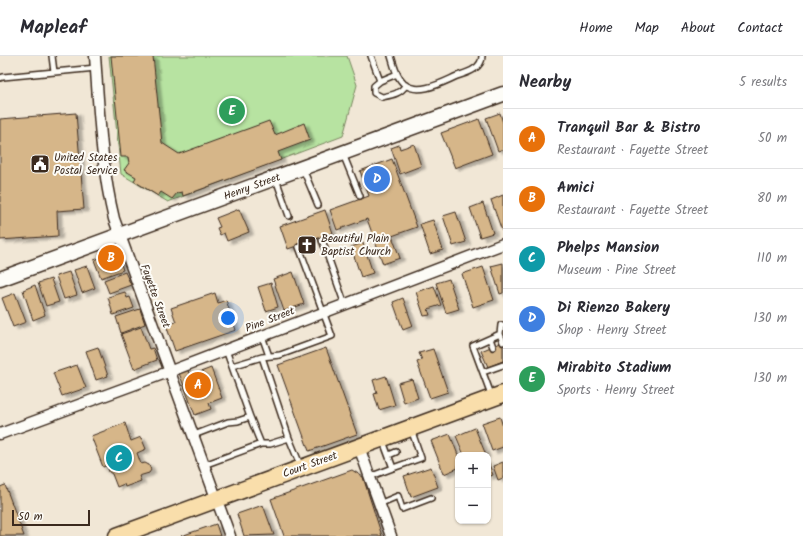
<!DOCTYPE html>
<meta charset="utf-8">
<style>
:root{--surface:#fff;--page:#f2f2f3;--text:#2b2b33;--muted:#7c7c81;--line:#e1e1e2;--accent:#7c3aed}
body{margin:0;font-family:Kalam,sans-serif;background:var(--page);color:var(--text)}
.controls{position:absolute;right:12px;bottom:12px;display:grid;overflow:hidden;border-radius:8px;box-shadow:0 1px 3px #0004}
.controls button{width:36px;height:36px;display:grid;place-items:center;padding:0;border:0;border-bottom:1px solid var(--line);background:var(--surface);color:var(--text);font:20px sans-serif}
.scale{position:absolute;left:12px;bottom:10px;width:78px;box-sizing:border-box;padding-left:4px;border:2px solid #3b2a1e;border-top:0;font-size:11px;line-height:14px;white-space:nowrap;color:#3b2a1e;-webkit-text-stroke:3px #fdfcf7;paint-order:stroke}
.you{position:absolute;left:228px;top:262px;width:14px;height:14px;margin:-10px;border:3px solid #fff;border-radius:50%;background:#1a73e8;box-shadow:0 0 0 6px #1a73e833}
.badge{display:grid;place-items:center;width:26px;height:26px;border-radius:50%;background:var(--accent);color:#fff;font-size:13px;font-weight:700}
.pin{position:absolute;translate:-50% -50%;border:2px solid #fff;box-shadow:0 1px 4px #0006}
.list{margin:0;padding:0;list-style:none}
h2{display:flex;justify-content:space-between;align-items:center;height:52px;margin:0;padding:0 16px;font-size:17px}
h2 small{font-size:13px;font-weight:400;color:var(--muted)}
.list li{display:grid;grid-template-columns:26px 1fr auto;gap:12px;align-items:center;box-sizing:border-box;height:60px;padding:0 16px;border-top:1px solid var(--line)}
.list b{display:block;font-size:15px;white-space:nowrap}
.list p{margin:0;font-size:13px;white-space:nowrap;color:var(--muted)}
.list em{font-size:13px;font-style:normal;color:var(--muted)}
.map{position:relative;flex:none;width:503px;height:480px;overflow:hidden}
header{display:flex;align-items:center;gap:24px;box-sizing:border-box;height:56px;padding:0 20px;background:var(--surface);border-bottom:1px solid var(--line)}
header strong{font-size:19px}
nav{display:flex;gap:22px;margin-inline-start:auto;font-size:14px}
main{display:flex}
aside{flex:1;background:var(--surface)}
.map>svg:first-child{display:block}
.green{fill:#b7e3a1;stroke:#798660}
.building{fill:#d6b689;stroke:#3b2a1e;filter:url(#shadow)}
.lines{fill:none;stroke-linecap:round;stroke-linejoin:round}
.lane-casing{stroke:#3b2a1e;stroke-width:8}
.street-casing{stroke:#3b2a1e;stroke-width:13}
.secondary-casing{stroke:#3b2a1e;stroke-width:17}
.primary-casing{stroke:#3b2a1e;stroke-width:19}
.lane{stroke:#fdfcf7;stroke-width:5}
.street{stroke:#fdfcf7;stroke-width:10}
.secondary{stroke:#fdfcf7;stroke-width:14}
.primary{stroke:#f9deab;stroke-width:16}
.labels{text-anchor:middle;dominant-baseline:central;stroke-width:4;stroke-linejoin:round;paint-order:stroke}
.poi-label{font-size:11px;fill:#3b2a1e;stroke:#fdfcf7;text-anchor:start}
.street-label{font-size:11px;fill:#3b2a1e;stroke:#fdfcf7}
</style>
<header>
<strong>Mapleaf</strong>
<nav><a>Home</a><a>Map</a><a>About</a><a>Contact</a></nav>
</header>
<main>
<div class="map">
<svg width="503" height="480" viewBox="0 0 503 480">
<defs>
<filter id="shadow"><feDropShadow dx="4.5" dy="2.5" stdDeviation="1" flood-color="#0004"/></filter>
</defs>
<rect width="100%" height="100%" fill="#f1e7d6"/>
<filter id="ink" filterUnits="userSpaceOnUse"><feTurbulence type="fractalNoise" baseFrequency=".025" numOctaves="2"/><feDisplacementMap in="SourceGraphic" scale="8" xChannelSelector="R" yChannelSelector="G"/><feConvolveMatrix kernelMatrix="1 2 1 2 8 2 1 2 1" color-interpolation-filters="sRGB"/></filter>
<g filter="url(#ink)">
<path class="green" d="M109 0H347L357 29 343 80 168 146 121 118Z"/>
<path class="building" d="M111 0H153L162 87 179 98 269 65 275 79 304 67 310 84 278 96 281 104 183 140 182 136 177 137 172 143 161 136 158 140 134 125 136 121 124 114 129 107 128 101H121Z
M76 57 84 153 57 155 58 180 0 184V63Z
M500 57 503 67V93L498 95 486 62Z
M479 63 492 98 455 112 441 77Z
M414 88 421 110 400 118 391 92 399 89 400 93Z
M392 103 417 171 392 180 400 202 383 208 367 163 337 174 330 154 369 140 360 115Z
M503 139V174L502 175 491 144Z
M483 147 493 177 480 181 470 152Z
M239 153 249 176 227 185 224 177 220 179 217 172 220 171 216 162Z
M325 154 333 177 288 193 280 170Z
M456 156 466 186 453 190 443 160Z
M433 164 443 194 430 198 420 168Z
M363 187 373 217 361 221 351 191Z
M117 196 123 214 101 222 94 204Z
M503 207V237L500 238 491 210Z
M87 210 95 232 82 237 74 214Z
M483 211 494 244 473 251 462 218Z
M69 216 77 239 64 243 56 220Z
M125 216 131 229 109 237 104 224Z
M293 216 304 248 284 255 273 223Z
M51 223 59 246 46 250 38 227Z
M449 223 459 253 446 257 436 227Z
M271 227 278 251 266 255 258 231Z
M35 229 45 259 33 264 23 234Z
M434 230 441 249 428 253 430 259 424 260 416 236Z
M125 236 127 242 130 241 134 252 113 259 108 241Z
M15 237 26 266 13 271 2 242Z
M215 237 218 247 226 244 236 274 175 295 166 269 176 266 171 252Z
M403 242 413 270 403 274 393 246Z
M140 253 145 268 121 277 116 261Z
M141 271 149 293 153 292 157 304 134 313 121 278Z
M503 286V305L488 311 481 295Z
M98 291 108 320 96 324 86 295Z
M326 292 357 378 309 395 278 309Z
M433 293 448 336 430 342 417 306 422 304 419 297Z
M77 309 86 332 62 340 53 317Z
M211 312 222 342 209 347 211 353 195 359 179 317 188 314 190 320Z
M386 320 395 349 379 354 374 338 377 337 373 324Z
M412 323 418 342 404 347 398 327Z
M500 361 503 371V391L492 395 482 367Z
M125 367 131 385 141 381 146 393 137 397 141 408 145 407 149 409 151 414 149 417 139 420 141 425 125 431 124 428 117 431 112 418 109 416 108 409 103 411 91 380Z
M475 372 486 399H464L456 380Z
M450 378 458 399V412L444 418 431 385Z
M488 405 493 419 488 421Z
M503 406V422L498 424 493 410Z
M431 411 438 431 411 441 404 420Z
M352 414 363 421 382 480H284L271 443Z
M5 429 24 480H0V431Z
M263 449 274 479 244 480 237 458Z
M216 468 220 480H181Z"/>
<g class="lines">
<defs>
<path id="lane" d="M52 0 54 16
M371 0 380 25 397 18
M391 0C394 9 396 21 404 28 419 40 443 26 457 20 463 18 470 16 474 13 479 10 482 5 482 0
M0 22 3 21 96 12
M380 25 374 30V37L382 41C392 39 400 38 406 29
M343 98 360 140
M303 113 318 149
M276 123 289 160
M322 184 345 249
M500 278 503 286
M262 280 269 300
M490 283 493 291
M226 294 250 361
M262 301 280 299 332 280 299 191
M232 310 262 301 289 382
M483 316 503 309
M492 341 473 290 500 278 501 269H503
M194 379 228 366 238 365 250 361 261 388 204 409
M261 388H270L289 382 301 411
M389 399 396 396
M393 412 421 402 411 373
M369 421 393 412 383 385
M379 448 398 440 402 453 431 442"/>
<path id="street" d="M95 0C99 54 101 110 114 163L230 480
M0 378 171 315 503 188
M359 391 391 480"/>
<path id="secondary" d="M0 223 503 38"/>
<path id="primary" d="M117 480 503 338"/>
</defs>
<use href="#lane" class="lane-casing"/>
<use href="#street" class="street-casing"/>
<use href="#secondary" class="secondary-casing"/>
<use href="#primary" class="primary-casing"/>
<use href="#lane" class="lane"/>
<use href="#street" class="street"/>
<use href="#secondary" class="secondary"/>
<use href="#primary" class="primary"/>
</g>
</g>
<defs>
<symbol id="civic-square" viewBox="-11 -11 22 22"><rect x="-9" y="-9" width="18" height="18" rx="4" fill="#3b2a1e" stroke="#fdfcf7"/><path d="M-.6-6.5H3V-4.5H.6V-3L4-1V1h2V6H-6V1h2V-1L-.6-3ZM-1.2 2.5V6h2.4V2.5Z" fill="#fff"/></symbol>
<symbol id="church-square" viewBox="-11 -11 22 22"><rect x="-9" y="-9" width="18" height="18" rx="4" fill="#3b2a1e" stroke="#fdfcf7"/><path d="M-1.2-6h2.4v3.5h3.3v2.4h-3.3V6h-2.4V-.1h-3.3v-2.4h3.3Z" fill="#fff"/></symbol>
</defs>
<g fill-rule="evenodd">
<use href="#civic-square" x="29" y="97" width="22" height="22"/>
<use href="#church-square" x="296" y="178" width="22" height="22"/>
</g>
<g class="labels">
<g class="poi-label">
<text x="54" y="102">United States<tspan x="54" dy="13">Postal Service</tspan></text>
<text x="321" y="183">Beautiful Plain<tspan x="321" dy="13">Baptist Church</tspan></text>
</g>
<g class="street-label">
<text transform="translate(252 131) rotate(-20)">Henry Street</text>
<text transform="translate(155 240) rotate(70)">Fayette Street</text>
<text transform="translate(270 264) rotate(-21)">Pine Street</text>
<text transform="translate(310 409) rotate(-20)">Court Street</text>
</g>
</g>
</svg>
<div class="controls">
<button>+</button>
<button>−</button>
</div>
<div class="scale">50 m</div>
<div class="you"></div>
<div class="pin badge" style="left:198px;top:329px;background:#e8710a">A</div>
<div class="pin badge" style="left:111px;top:202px;background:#e8710a">B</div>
<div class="pin badge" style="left:119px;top:402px;background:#0f9aa8">C</div>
<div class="pin badge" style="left:377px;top:123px;background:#3f7fe0">D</div>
<div class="pin badge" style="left:232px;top:55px;background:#2e9e5b">E</div>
</div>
<aside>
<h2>Nearby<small>5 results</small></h2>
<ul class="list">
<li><span class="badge" style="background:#e8710a">A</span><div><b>Tranquil Bar &amp; Bistro</b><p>Restaurant · Fayette Street</p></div><em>50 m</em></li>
<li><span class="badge" style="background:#e8710a">B</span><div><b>Amici</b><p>Restaurant · Fayette Street</p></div><em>80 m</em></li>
<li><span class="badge" style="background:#0f9aa8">C</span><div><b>Phelps Mansion</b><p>Museum · Pine Street</p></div><em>110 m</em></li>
<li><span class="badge" style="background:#3f7fe0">D</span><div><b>Di Rienzo Bakery</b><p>Shop · Henry Street</p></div><em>130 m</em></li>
<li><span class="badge" style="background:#2e9e5b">E</span><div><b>Mirabito Stadium</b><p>Sports · Henry Street</p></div><em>130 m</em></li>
</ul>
</aside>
</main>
